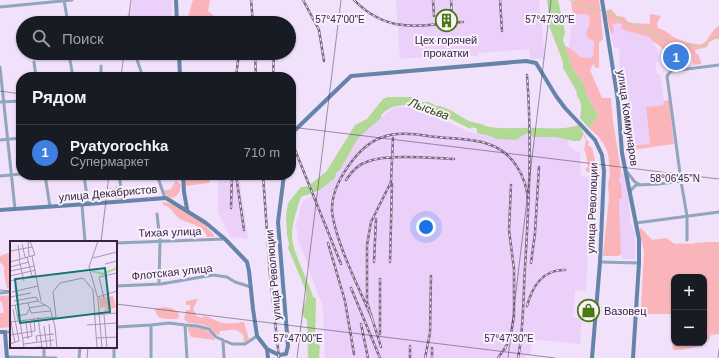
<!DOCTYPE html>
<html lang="ru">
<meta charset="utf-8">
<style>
:root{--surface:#171b24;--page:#242831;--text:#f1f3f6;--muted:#9ea1a6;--line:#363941;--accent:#487b0b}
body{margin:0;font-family:Helvetica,sans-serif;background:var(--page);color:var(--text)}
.controls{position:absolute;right:12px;bottom:12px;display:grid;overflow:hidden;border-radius:8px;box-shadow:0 1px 3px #0004}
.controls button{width:36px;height:36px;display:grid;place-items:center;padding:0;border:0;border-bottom:1px solid var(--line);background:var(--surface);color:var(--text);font:20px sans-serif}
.you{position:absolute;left:426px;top:227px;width:14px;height:14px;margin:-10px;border:3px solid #fff;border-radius:50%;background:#1a73e8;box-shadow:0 0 0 6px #1a73e833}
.badge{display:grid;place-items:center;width:26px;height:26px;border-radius:50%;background:var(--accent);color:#fff;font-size:13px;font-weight:700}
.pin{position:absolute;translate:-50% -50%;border:2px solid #fff;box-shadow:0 1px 4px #0006}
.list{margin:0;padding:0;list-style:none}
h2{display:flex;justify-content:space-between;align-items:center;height:52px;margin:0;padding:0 16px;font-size:17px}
h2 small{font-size:13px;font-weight:400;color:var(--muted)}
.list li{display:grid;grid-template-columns:26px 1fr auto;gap:12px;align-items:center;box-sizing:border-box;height:56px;padding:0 16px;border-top:1px solid var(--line)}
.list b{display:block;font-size:15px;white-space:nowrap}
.list p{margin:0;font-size:13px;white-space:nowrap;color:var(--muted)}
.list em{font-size:13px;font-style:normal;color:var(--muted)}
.icon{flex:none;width:22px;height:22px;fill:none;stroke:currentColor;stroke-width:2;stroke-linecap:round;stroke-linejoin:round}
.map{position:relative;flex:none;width:719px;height:358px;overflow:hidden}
.search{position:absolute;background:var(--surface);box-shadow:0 1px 3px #0004;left:16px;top:16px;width:280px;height:44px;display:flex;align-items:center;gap:10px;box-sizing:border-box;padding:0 14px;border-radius:22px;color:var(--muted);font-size:15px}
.panel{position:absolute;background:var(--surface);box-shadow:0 1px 3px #0004;left:16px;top:72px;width:280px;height:108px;border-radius:16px}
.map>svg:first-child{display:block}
.built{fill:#ebd0fa}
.green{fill:#fab5bb}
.water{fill:#b2d896}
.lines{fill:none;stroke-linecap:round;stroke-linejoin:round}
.stream{stroke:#b2d896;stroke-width:1}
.river{stroke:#b2d896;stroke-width:5}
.street{stroke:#90a5be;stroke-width:3}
.secondary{stroke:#6584a9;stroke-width:4}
.rail-casing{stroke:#7b6c84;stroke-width:2.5}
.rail{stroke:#f9f1fe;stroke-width:1;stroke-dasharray:3;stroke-linecap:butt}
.ticks{fill:none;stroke:#35263e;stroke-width:1;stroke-opacity:0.45}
.labels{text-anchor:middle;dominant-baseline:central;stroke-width:4;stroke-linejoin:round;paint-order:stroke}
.poi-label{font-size:11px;fill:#35263e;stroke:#f9f1fe}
.street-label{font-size:11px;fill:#35263e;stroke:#f9f1fe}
.water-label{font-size:12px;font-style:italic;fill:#254600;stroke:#f9f1fe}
.inset-river{fill:none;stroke:#b2d896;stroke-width:2}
.inset-road{fill:none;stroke:#a696af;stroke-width:1}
.view{fill:#0f766e;fill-opacity:0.15;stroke:#0f766e;stroke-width:2}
.inset-edge{fill:none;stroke:#35263e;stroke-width:2}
.ticks-label{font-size:10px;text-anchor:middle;fill:#35263e;stroke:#f9f1fe;stroke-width:4;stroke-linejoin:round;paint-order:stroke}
</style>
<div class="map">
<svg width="719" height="358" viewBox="0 0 719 358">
<rect width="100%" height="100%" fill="#f1e1fa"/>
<path class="built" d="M132 0H172L171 23H127V14L132 8Z
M396 0H539L545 59H530L529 49 479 53 478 56H470V53L400 59Z
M573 14H585L589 15 594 40 593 57 584 59 579 57 569 48Z
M616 22 622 25 621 29 649 37 657 49 659 61 655 62 657 74H660L664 101 663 105 646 107 650 144 633 146 631 120H627L620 78 619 48H614L611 34 613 33 612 24Z
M396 107H416L469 132 491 136 497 139 520 138 527 133H531L532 137H555L568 140 569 147 580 153 581 176 592 177 586 291 575 290 573 317 582 319 580 344 530 339 529 345H532L530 356 525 355V358H325L323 307 297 236V229L295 226 299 216 300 207 304 200 309 198 327 185 358 138 381 118 386 113Z
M625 172 629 199 630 222 632 225 633 229 635 231V259H623L621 254 619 199H622L619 181 621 173Z
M216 175H239L248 239 234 237 231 238 218 212V178Z"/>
<path class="green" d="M193 0H210L208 11 214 16 210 23H189L187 20Z
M575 0H599L600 7 603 40 599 42V68H596L593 64 590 70 602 98H611L613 121 621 171 619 181 621 184 622 199H619L621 254 619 256H603L609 198 608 184 610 175 608 153 603 143 598 136 589 128 598 116 586 93 584 84 571 67V64L565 46C579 51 575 61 593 57L594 41 588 38 586 33 590 24 589 16 585 14H573L571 2Z
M611 9 617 16 624 17 628 22 632 23 650 24V14L661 16 657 23 658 28C665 30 669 34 675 38 679 40 698 46 702 44 710 40 710 31 719 26V39H716L709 42 707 47 695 50 696 54H698L701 62V64L693 65 692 53C687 47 671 47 663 49L656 43H654L649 37 621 29 622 25 619 23 612 24 614 32 611 34 606 15 607 10Z
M45 53H80L78 57H66Z
M669 100 674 144 631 150 629 146 650 144 646 107 663 105 664 101Z
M585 135 586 139 589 142 588 145 592 148 597 169 594 174 586 171V169L588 166 586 154 584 150 586 141 584 136Z
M191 175H211L209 183 185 186V180L192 178Z
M176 180 181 185C180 191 179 195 173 198L168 197 163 191 171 189Z
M116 185 118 187 120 199H110L109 188H115Z
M163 202 169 203 174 205 203 223 214 235V237H207C205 226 190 224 182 220 174 217 172 206 163 205Z
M641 228 652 240 666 238 675 244C680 243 685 244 690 244 700 242 709 242 719 242V334L711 335C710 339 708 341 705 343 700 347 679 351 673 350L672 340H674V343H704V277H674V314H648L642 312 641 309 644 252 639 229Z
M8 253 11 255 10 289 7 288 4 274V266L0 262V256Z
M11 295V327L0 328V313H4L2 302 0 301V296Z
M198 299 193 309 197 316 202 318 204 316C210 317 212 319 217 321 225 325 235 323 244 322L249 339 243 343 244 336C236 327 231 330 220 331L219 335C214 334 213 329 209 327 203 324 195 323 188 323L184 319 186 310H190V305H186V301Z
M164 307 171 308 178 312 179 317 177 319C166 319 157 321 155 309Z
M188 327C199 327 211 329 215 340L191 337 188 330Z"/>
<path class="water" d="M547 0H558L565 32 563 40 571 64V67L584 84 586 93 598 116 589 128 580 118C581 112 582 107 580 101 578 97 576 96 577 92L563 68V62L548 23 549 15Z
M388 97H413L422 102H429L436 106H440L450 110 472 123 471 129C447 118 404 90 381 115V118L358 138 340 170 336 173 335 178 320 190 301 197C297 210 292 222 292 236 292 252 308 279 313 297L316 299 315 341 320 346 319 356 320 358H308L307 320 304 317 302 312 306 299V291L288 248 289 244 287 235 286 215 288 203 301 187C311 188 318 176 326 172L355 125 367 119 383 99Z
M477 123C494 131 518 127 536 128 551 128 563 130 579 125L584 134 580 141H574L555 137H532L531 134 527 133 516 140 497 139 490 136 477 133Z"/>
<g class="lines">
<path class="stream" d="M570 0 592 9 602 10
M605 11 627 23 646 29 676 44 705 46 713 38 719 36"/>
<path class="river" d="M465 123 482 127"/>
<path class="street" d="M64 0 68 23
M0 7 72 0
M136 57 143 77
M70 60 73 77
M34 62 36 77
M101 66V77
M0 67 15 209
M0 102 21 101
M0 140 21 138
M627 172 635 182 639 184
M45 175 50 207
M84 175 88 204
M119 175 123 201
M157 175 165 198
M0 176 21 174
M630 191 636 185 659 184 681 181
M82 205 85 242
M157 214 160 241 159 284
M636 223 719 212
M687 240V216L681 181 667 76 671 71 719 65
M116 243 225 239
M600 262 639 263
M116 286 161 284 213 275 227 277 235 282 251 287
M0 293 11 292
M151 325V358
M185 325 187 358
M116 327 151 325 169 323 185 325 197 326 209 329 216 337 232 344H245L257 336
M5 332H11
M223 340 224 358
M7 357 56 358
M44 358V347
M79 358 80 347
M114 358V347"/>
<path class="secondary" d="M176 0 177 23
M602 0 618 101 622 153 639 239V263L633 358
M179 53 180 77
M291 134 351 76 526 61 536 63 556 96 565 108 595 140 602 155 604 171 600 262 592 358
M183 175 184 192 187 209
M0 210 88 204 166 198 206 223 225 239 247 262 249 271 253 309 257 336 267 349 279 355 286 354 288 346 278 222 284 175
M0 332H5L7 358
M267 349 268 358"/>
<defs>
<path id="rail" d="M251 0 253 23
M303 0 319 30 324 61
M354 0C388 35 419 25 463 22
M433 0 434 16
M451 0 452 16
M500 0 502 31
M255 53 256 77
M236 77 239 53
M273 77 274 53
M291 140 341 264
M236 175 244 230
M263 175 270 275 279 358
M346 180C351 172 359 164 369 161 389 154 431 158 454 159
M231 208 232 175
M328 243 345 301 354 354
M374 262 376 219
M390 262 392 184
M531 263 535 233 539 167
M380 279V334
M351 288 380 358
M527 306C532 287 543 269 565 270
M373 321C362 294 348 268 339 240 336 231 333 221 332 211 331 184 358 145 383 137 400 131 419 135 437 137 453 139 472 138 488 144 513 152 527 177 528 202
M361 324 368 358
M410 346V358
M381 347 367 302V245L371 222 391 182 393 138
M505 349 511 334 514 316V269L509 230 511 185
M425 358 430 333 431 276
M432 358V348
M498 358 507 345
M518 358C524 328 523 297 525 267 529 203 532 139 527 75"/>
</defs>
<use href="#rail" class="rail-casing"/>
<use href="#rail" class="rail"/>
</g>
<path class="ticks" d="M128 23 131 0M121 77 124 53M0 91 21 94M291 127 719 179M101 242 109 175M0 290 11 291M116 304 555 358M87 358 88 347M297 358 341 0M508 358 551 0M718 358 719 349"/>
<defs>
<symbol id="building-ring" viewBox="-11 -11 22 22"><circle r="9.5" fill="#f9f1fe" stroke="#487b0b" stroke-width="1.5"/><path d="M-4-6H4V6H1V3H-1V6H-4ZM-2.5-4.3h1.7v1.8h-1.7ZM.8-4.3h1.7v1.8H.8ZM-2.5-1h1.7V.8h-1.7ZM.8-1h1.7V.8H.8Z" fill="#487b0b"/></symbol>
<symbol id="shop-ring" viewBox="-11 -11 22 22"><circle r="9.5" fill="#f9f1fe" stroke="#487b0b" stroke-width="1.5"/><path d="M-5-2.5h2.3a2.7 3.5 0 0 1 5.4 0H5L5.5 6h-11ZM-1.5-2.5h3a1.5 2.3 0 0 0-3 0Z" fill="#487b0b"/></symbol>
</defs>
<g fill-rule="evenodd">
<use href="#building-ring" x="434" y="8" width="25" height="25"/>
<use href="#shop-ring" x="576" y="298" width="25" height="25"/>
</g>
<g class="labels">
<g class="poi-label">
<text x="446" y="40">Цех горячей<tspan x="446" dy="13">прокатки</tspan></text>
<text x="604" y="311" text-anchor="start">Вазовец</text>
</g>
<g class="street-label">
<text transform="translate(628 118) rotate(82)">улица Коммунаров</text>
<text transform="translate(108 193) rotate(-5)">улица Декабристов</text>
<text transform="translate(592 208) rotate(-88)">улица Революции</text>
<text transform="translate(170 232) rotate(-2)">Тихая улица</text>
<text transform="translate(172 272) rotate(-6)">Флотская улица</text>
<text transform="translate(273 275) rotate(-95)">улица Революции</text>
</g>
<g class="water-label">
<text transform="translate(429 109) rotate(20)">Лысьва</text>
</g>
</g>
<g transform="translate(10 241)">
<rect width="107" height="107" fill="#f1e1fa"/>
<path d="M103 55 106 66 94 71 96 66 90 67 89 57Z" fill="#fab5bb"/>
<path class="inset-river" d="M82 30 93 33 107 27"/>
<path class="inset-road" d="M18 0 19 15M88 0 79 26 88 58 92 107M12 3 15 16M8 4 10 18M0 10 22 6M22 15 31 60M17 16 22 35M83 17 107 11M9 18 14 40M0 21 25 14 20 0M95 23 107 20M0 26 19 21M0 30 25 25M0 35 26 29M0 40 26 34M2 51 28 45M0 56 21 52M88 56 107 50M94 57 89 36 107 32M4 60 26 56 28 60M18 62 21 72 40 70M5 64 8 79M0 65 28 60 40 67 45 86 47 107M19 67 36 64M84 74 107 72M94 74 97 107M7 75 17 73 19 68M28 76 32 107M43 77 46 76 43 51 50 42 73 37 83 49 87 107M10 79 14 107M0 81 42 76M1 81 5 102M16 81 18 98M11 82 38 79M39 83 41 107M77 84 107 82M34 85 37 107M0 94 25 90 24 77M13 97 22 95 20 81M86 97 107 96M27 101 26 95 44 93M0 103 9 100 3 68M14 103 44 99M11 107 33 106"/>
<path class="view" d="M95 27 100 71 10 82 5 38Z"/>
<rect width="107" height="107" class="inset-edge"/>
</g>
<g class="ticks-label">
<text x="340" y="23">57°47'00"E</text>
<text x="550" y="23">57°47'30"E</text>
<text x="675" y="182">58°06'45"N</text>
<text x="298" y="342">57°47'00"E</text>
<text x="509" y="342">57°47'30"E</text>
</g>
</svg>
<div class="controls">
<button>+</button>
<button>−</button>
</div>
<div class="you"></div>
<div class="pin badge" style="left:676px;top:57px;background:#3f7fe0">1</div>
<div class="search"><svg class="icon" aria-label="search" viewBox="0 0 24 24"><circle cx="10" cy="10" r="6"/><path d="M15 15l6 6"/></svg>Поиск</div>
<section class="panel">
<h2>Рядом<small></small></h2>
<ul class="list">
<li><span class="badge" style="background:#3f7fe0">1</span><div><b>Pyatyorochka</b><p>Супермаркет</p></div><em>710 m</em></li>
</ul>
</section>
</div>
